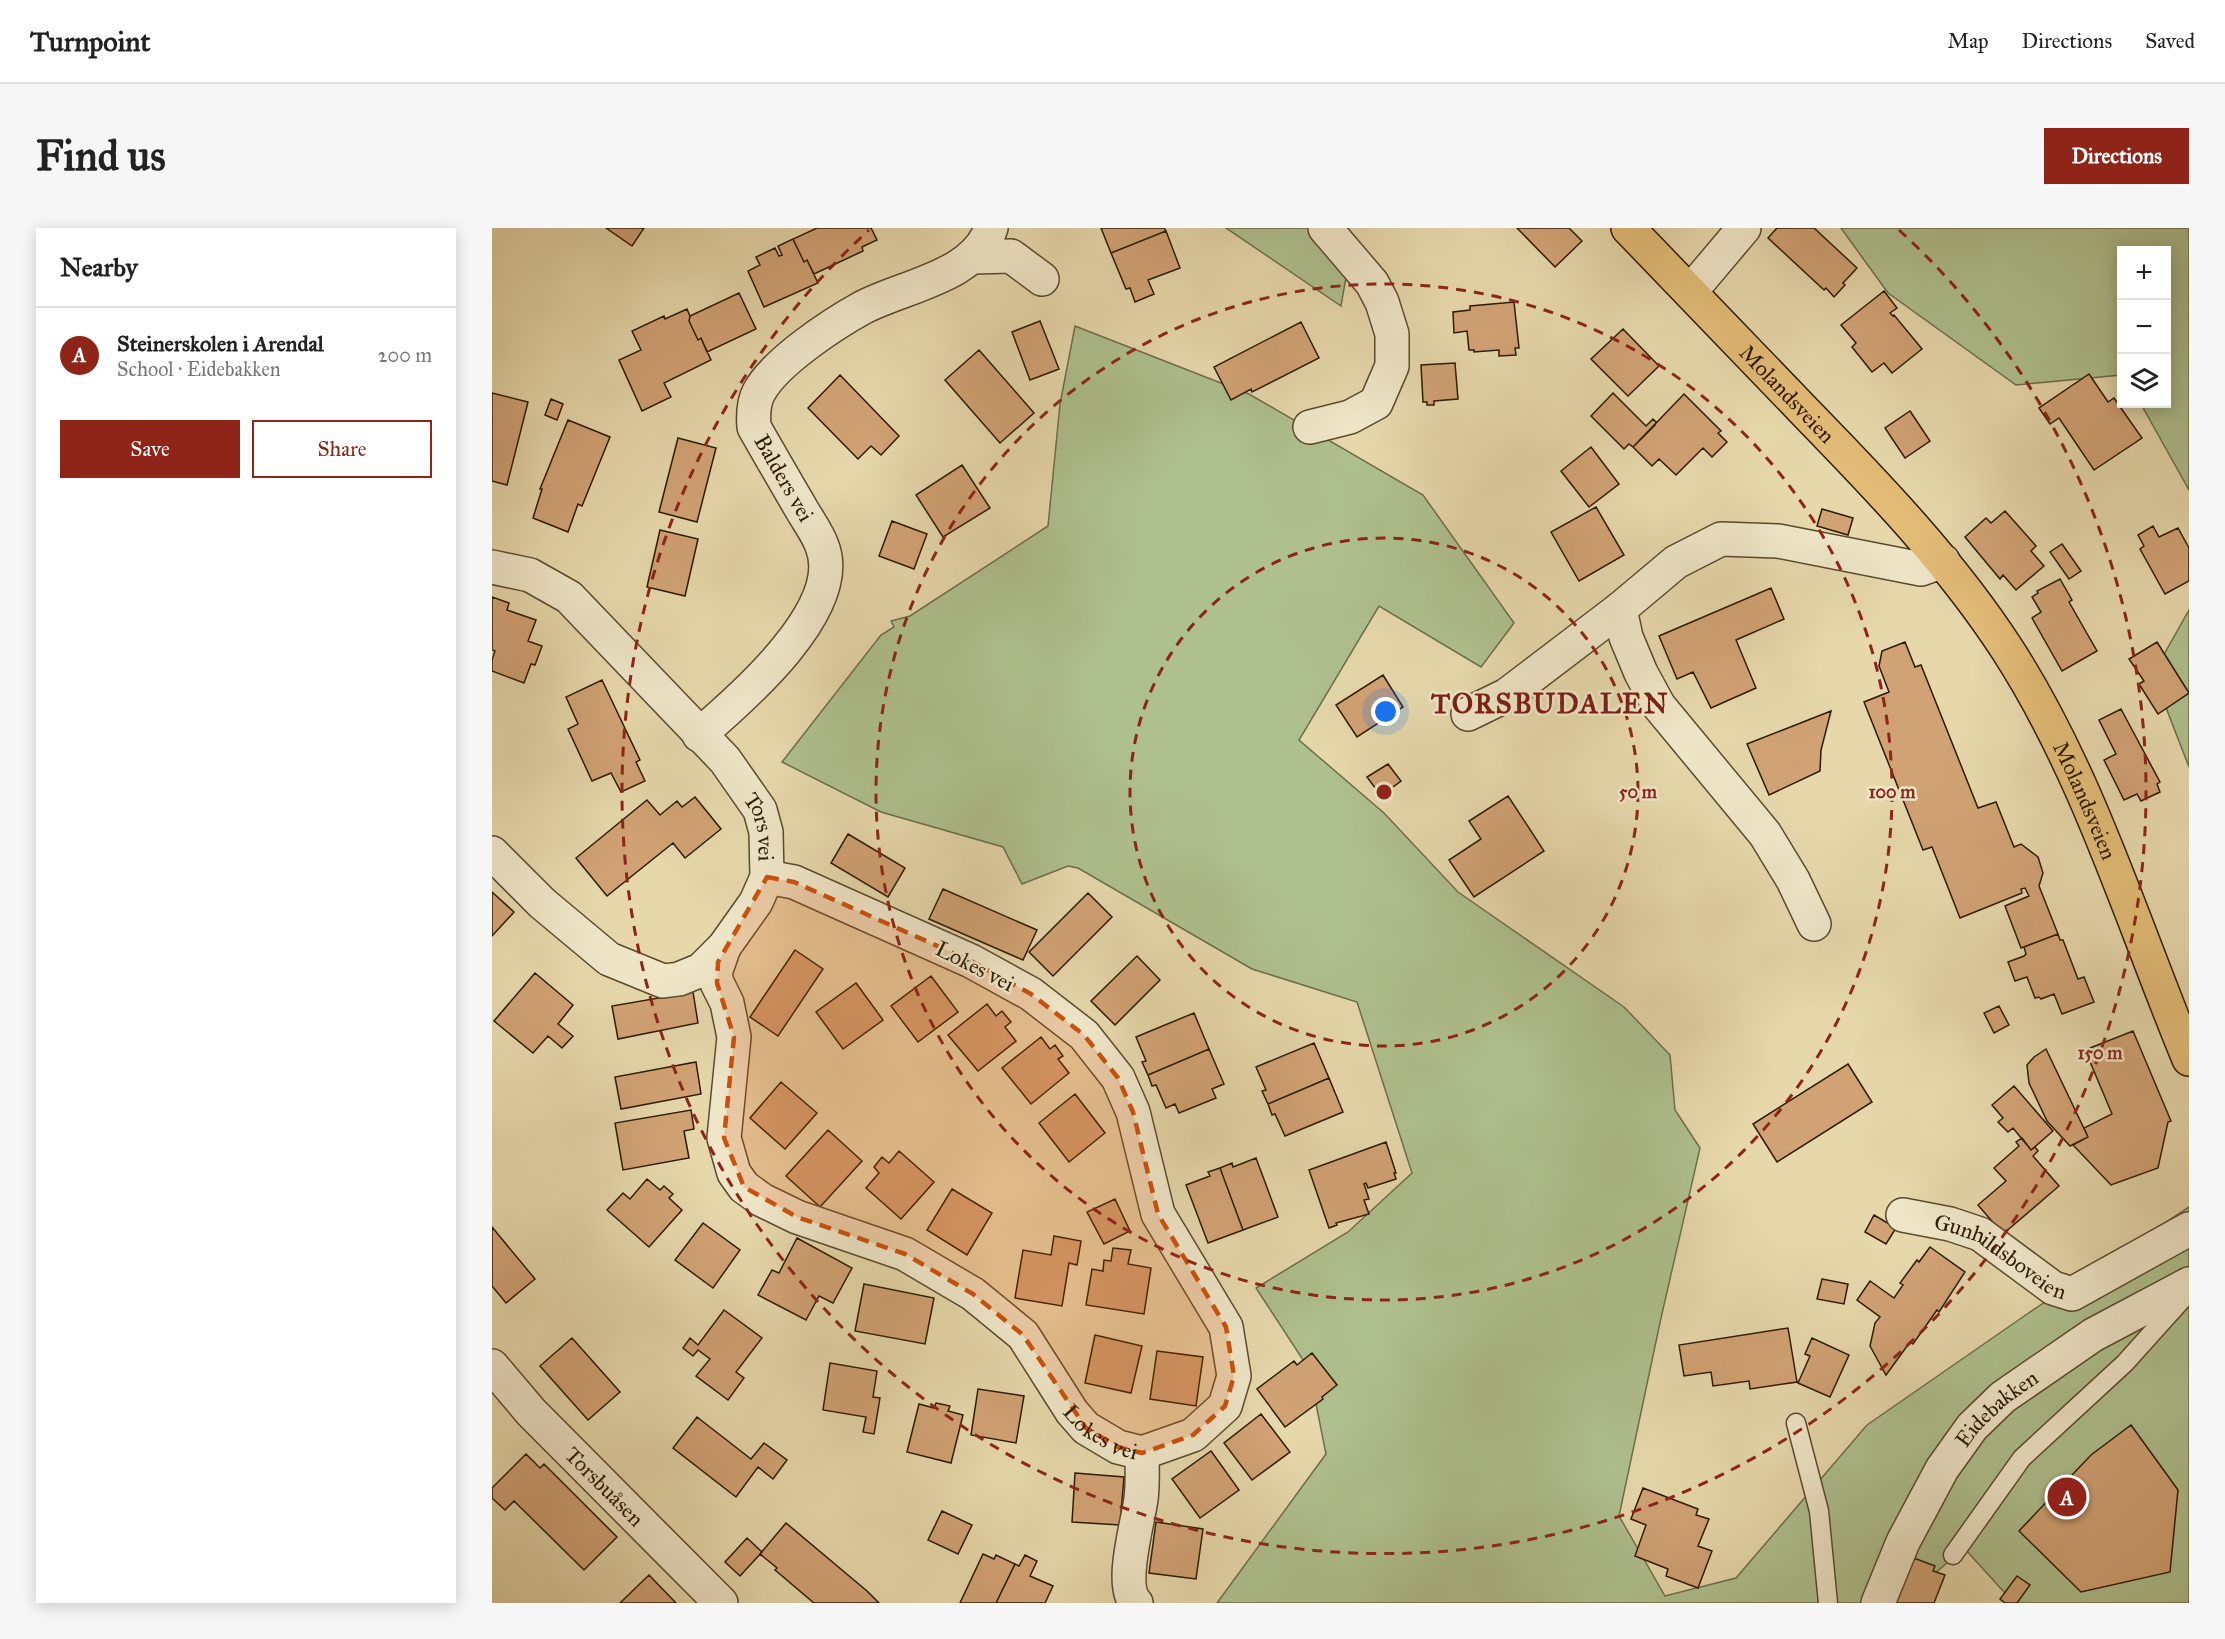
<!DOCTYPE html>
<meta charset="utf-8">
<style>
:root{--surface:#fff;--page:#f6f6f6;--text:#222;--muted:#767676;--line:#e0e0e0;--accent:#8f2418}
body{margin:0;font-family:"IM FELL Great Primer",serif;background:var(--page);color:var(--text)}
.controls{position:absolute;right:18px;top:18px;display:grid;overflow:hidden;border-radius:0px;box-shadow:0 3px 15px #0003}
.controls button{width:54px;height:54px;display:grid;place-items:center;padding:0;border:0;border-bottom:2px solid var(--line);background:var(--surface);color:var(--text);font:30px sans-serif}
.you{position:absolute;left:894px;top:484px;width:21px;height:21px;margin:-15px;border:4px solid #fff;border-radius:50%;background:#1a73e8;box-shadow:0 0 0 9px #1a73e833}
.badge{display:grid;place-items:center;width:39px;height:39px;border-radius:50%;background:var(--accent);color:#fff;font-size:20px;font-weight:700}
.pin{position:absolute;translate:-50% -50%;border:3px solid #fff;box-shadow:0 2px 6px #0006}
.list{margin:0;padding:0;list-style:none}
h2{display:flex;justify-content:space-between;align-items:center;height:78px;margin:0;padding:0 24px;font-size:26px}
h2 small{font-size:20px;font-weight:400;color:var(--muted)}
.list li{display:grid;grid-template-columns:39px 1fr auto;gap:18px;align-items:center;box-sizing:border-box;height:96px;padding:0 24px;border-top:2px solid var(--line)}
.list b{display:block;font-size:22px;white-space:nowrap}
.list p{margin:0;font-size:20px;white-space:nowrap;color:var(--muted)}
.list em{font-size:20px;font-style:normal;color:var(--muted)}
.actions{display:flex;gap:12px;padding:18px 24px}
.actions a{flex:1;padding:14px 0;border:2px solid var(--accent);border-radius:0px;text-align:center;font-size:21px;color:var(--accent)}
.actions .main{background:var(--accent);color:#fff}
.icon{flex:none;width:33px;height:33px;fill:none;stroke:currentColor;stroke-width:2;stroke-linecap:round;stroke-linejoin:round}
.map{position:relative;flex:none;width:1697px;height:1375px;overflow:hidden;border-radius:0px}
header{display:flex;align-items:center;gap:36px;box-sizing:border-box;height:84px;padding:0 30px;background:var(--surface);border-bottom:2px solid var(--line)}
header strong{font-size:28px}
nav{display:flex;gap:33px;margin-inline-start:auto;font-size:21px}
.intro{display:flex;align-items:center;justify-content:space-between;box-sizing:border-box;height:144px;padding:0 36px}
h1{margin:0;font-size:42px}
.button{padding:15px 27px;border-radius:0px;background:var(--accent);color:#fff;font-size:21px;font-weight:700}
main{display:flex;gap:36px;padding:0 36px}
aside{flex:1;background:var(--surface);border-radius:0px;box-shadow:0 3px 15px #0003}
.map>svg:first-child{display:block}
.green{fill:#aec08e;stroke:#6e6d48;stroke-width:1.5}
.building{fill:#d1a274;stroke:#2d1a03;stroke-width:1.5}
.lines{fill:none;stroke-linecap:round;stroke-linejoin:round}
.lane-casing{stroke:#5b4a2d;stroke-width:21}
.street-casing{stroke:#5b4a2d;stroke-width:36}
.primary-casing{stroke:#2d1a03;stroke-width:36}
.lane{stroke:#efe6c8;stroke-width:18}
.street{stroke:#efe6c8;stroke-width:33}
.primary{stroke:#e3bc76;stroke-width:33}
.marked{fill:#cc500b;fill-opacity:0.2;stroke:#cc500b;stroke-width:4.5;stroke-dasharray:12 8;stroke-linejoin:round}
.ring{fill:none;stroke:#8f2418;stroke-width:3;stroke-dasharray:10 8}
.labels{text-anchor:middle;dominant-baseline:central;stroke-width:5;stroke-linejoin:round;paint-order:stroke}
.street-label{font-size:22px;fill:#2d1a03;stroke:#efe6c8}
.district-label{font-size:28px;font-weight:bold;letter-spacing:1.5px;fill:#7a1f14;stroke:#efe6c8}
.centre{fill:#8f2418;stroke:#efe6c8;stroke-width:3}
.ring-label{font-size:18px;text-anchor:middle;font-weight:bold;fill:#8f2418;stroke:#efe6c8;stroke-width:5;stroke-linejoin:round;paint-order:stroke}
</style>
<header>
<strong>Turnpoint</strong>
<nav><a>Map</a><a>Directions</a><a>Saved</a></nav>
</header>
<div class="intro"><h1>Find us</h1><a class="button">Directions</a></div>
<main>
<aside>
<h2>Nearby<small></small></h2>
<ul class="list">
<li><span class="badge">A</span><div><b>Steinerskolen i Arendal</b><p>School · Eidebakken</p></div><em>200 m</em></li>
</ul>
<div class="actions"><a class="main">Save</a><a>Share</a></div>
</aside>
<div class="map">
<svg width="1697" height="1375" viewBox="0 0 1697 1375">
<rect width="100%" height="100%" fill="#e6d8ab"/>
<filter id="stains"><feTurbulence type="fractalNoise" baseFrequency=".00333" numOctaves="4"/><feColorMatrix values="0 0 0 0 .2 0 0 0 0 .09 0 0 0 0 .02 0 0 0 .5 -.17"/></filter>
<radialGradient id="worn" r=".72"><stop offset=".6" stop-color="#630" stop-opacity="0"/><stop offset="1" stop-color="#630" stop-opacity=".3"/></radialGradient>
<path class="green" d="M734 0H836L857 32 849 78Z
M1349 0H1697V262L1649 176H1674V22H1630L1629 147 1524 157 1396 65Z
M583 98 757 166 931 267 1022 395 989 439 887 378 807 512 892 585 966 664 1132 779 1178 827 1183 882 1208 920 1169 1090 1127 1288 1173 1368 1244 1350 1375 1197 1538 1084 1697 979V1375H1522L1472 1320 1409 1375H725L834 1226 817 1141 764 1060 856 1004 920 945 865 774 760 741 586 640 576 638 530 656 511 619 389 584 290 534 389 407 402 399 399 393 418 388 556 298 568 176Z
M1697 382V539L1661 446Z"/>
<path class="building" d="M114 0H152L140 18Z
M325 0H379L385 12 370 19 371 23 322 46 315 32 312 34 301 11Z
M609 0H672L674 3 619 25Z
M1025 0H1077L1090 13 1063 39Z
M1285 0H1322L1365 40 1351 55 1353 57 1342 69 1334 60 1332 62 1276 10Z
M674 3 688 40 656 52 662 66 643 74 638 60 634 61 619 25Z
M301 11 312 34 315 32 326 55 272 79 256 43 268 37 264 29 283 20 287 28 290 27 286 18Z
M1392 63 1405 80 1398 85 1401 88 1402 87 1430 121 1400 145 1392 135 1380 144 1360 119 1364 115 1349 97Z
M247 65 264 101 215 124 209 110 206 112 197 93 198 88Z
M1022 74 1027 120H1023L1024 127 1007 128V122L982 124V122H977L975 103 962 105 961 84 978 82V78Z
M195 81 198 88 197 93 206 112 209 110 219 132 172 155 179 169 150 183 127 132 149 122 140 103 172 88 173 91Z
M548 93 567 141 538 152 520 104Z
M809 94 827 130 760 164 759 161 739 172 722 139Z
M1131 101 1167 138 1136 168 1099 131Z
M487 122 542 185 508 215 453 152Z
M963 135 966 171 942 173V177H935V174H931L929 137Z
M1597 146 1616 174 1622 170 1650 210 1602 242 1567 190 1558 196 1547 180Z
M348 147 407 208 389 227 379 218 366 231 316 180Z
M0 165 36 174 15 257 0 253Z
M1121 165 1154 198 1161 191 1164 194 1163 197 1141 219 1137 216 1132 221 1099 188Z
M1192 166 1229 203 1226 205 1235 214 1220 229 1211 220 1184 247 1167 231 1160 238 1141 219Z
M59 171 71 176 65 192 53 187Z
M1418 183 1438 213 1413 230 1393 200Z
M76 192 118 209 90 278 86 276 76 304 41 290 50 261H48Z
M186 210 224 220 205 294 167 284Z
M1099 219 1127 256 1097 279 1069 243Z
M470 237 498 280 451 309 424 267Z
M1104 279 1132 327 1087 353 1059 304Z
M1330 281 1361 290 1356 307 1325 298Z
M1513 283 1544 318 1539 323 1552 338 1524 362 1511 347 1508 351 1473 309 1494 290 1499 295Z
M400 293 435 306 422 341 387 328Z
M1661 298 1667 309 1686 300 1697 320V353L1673 366 1648 321 1652 318 1646 307Z
M168 302 206 311 193 368 155 359Z
M1570 316 1589 343 1577 351 1558 324Z
M1568 351 1580 372 1577 374 1605 423 1570 443 1540 390 1549 384 1540 369 1546 365 1545 363Z
M1279 360 1292 391 1244 412 1264 460 1219 480 1201 444 1185 451 1167 408Z
M0 369 17 375 15 382 44 392 36 413 50 418 43 437 39 436 32 455 0 443V432L3 423 0 422Z
M1413 414 1423 439 1429 437 1486 580 1504 574 1522 619 1529 616 1546 629 1551 645 1547 658 1566 706 1529 720 1513 678 1537 668 1533 660 1529 661 1530 665 1468 690 1440 619 1431 622 1372 474 1397 464 1387 438 1390 423Z
M1665 414 1697 465 1666 486 1647 456 1652 453 1637 431Z
M891 447 911 479 865 509 844 477Z
M110 452 148 532 144 534 153 553 129 564 119 545 100 553 76 501 86 496 74 469Z
M1629 481 1668 554 1665 556 1668 564 1649 573 1645 566 1632 572 1612 532 1624 526 1607 492Z
M1339 483 1329 522 1328 543 1277 567 1255 516Z
M896 536 909 553 889 568 875 549Z
M1016 568 1052 623 982 669 957 632 989 611 977 593Z
M203 569 229 601 193 630 181 615 115 668 84 630 155 572 168 587 185 573 190 579Z
M356 606 413 640 396 669 339 635Z
M451 661 545 702 531 732 437 691Z
M0 664 22 684 0 708Z
M596 665 620 689 561 748 537 724Z
M1566 706 1568 712H1571L1586 751 1592 749 1602 774 1570 786 1562 766 1549 771 1547 769 1543 770 1535 749 1523 753 1516 734 1532 728 1534 726 1532 719Z
M303 722 331 741 286 808 258 789Z
M645 728 668 752 623 797 599 773Z
M43 745 81 777 66 796 81 808 70 820 56 808 41 825 2 793Z
M439 748 466 784 426 814 399 778Z
M364 755 391 792 351 821 324 784Z
M201 764 206 795 126 811 120 778Z
M495 776 504 788 510 783 519 794 513 799 524 813 486 843 456 807Z
M1507 778 1517 797 1502 805 1492 785Z
M702 785 717 821 656 847 650 834 654 833 644 809Z
M1641 803 1679 893 1676 894 1666 940 1619 957 1581 917 1596 909 1592 900 1620 886 1593 822Z
M549 809 558 821 563 817 571 828 566 831 577 845 539 876 510 840Z
M822 815 837 850 776 876 770 863 774 862 764 839Z
M717 821 732 856 720 861 724 870 687 885 683 876 674 880 664 857 660 858 656 847Z
M1554 821 1596 909 1578 918 1555 893 1537 855 1535 837 1542 829Z
M204 834 209 866 129 881 123 849Z
M1356 836 1380 874 1285 934 1261 896Z
M837 850 851 884 793 908 783 886 780 887 776 876Z
M289 854 325 885 293 921 258 890Z
M1522 858 1561 903 1539 922 1521 900 1516 904 1506 894 1511 890 1500 877Z
M583 866 613 905 577 934 547 895Z
M199 882 202 901 192 903 197 930 131 942 123 895Z
M336 902 370 933 328 979 294 948Z
M1530 910 1539 922 1543 919 1546 923 1541 928 1567 958 1511 1006 1486 977 1514 953 1502 940 1527 918 1524 914Z
M894 914 904 945H902L904 951 876 960 874 955 872 956 877 971 872 972 877 986 844 995 845 997 837 1000 817 942Z
M407 923 442 954 409 991 374 960 387 945 382 939 390 929 397 935Z
M764 930 786 989 751 1002 728 940 740 935 741 939Z
M728 940 751 1002 716 1015 694 957 718 948 716 944Z
M155 951 168 962 172 958 181 966 177 970 190 982 157 1019 115 982 131 965 138 971Z
M460 961 500 985 475 1027 435 1002Z
M623 971 638 1003 612 1016 595 984Z
M1382 987 1404 1000 1394 1016 1373 1004Z
M211 995 248 1022 221 1060 183 1032Z
M0 999 43 1051 14 1075 0 1058Z
M562 1008 589 1013 585 1037 577 1035 570 1078 523 1070 531 1022 559 1027Z
M305 1010 360 1040 341 1075 327 1068 314 1092 266 1067 280 1042 287 1045Z
M1438 1019 1473 1044 1447 1084 1445 1082 1421 1116 1418 1114 1394 1147 1378 1118 1383 1095 1388 1089 1365 1072 1378 1053 1402 1070 1411 1057 1408 1055 1425 1032 1427 1034Z
M621 1020 639 1022 636 1036 659 1040 652 1086 594 1077 600 1041 611 1043 612 1032 619 1033Z
M1330 1051 1356 1056 1352 1076 1325 1071Z
M372 1056 442 1070 433 1116 363 1103Z
M232 1082 270 1110 244 1144 252 1150 236 1172 204 1148 218 1131 206 1122 201 1128 191 1120 198 1110 206 1117Z
M1296 1100 1305 1154 1258 1161 1257 1153 1221 1158 1219 1144 1192 1148 1187 1117Z
M603 1107 650 1118 639 1165 593 1155Z
M80 1110 128 1164 96 1192 48 1138Z
M1320 1110 1357 1127 1338 1169 1306 1155 1318 1128 1313 1126Z
M665 1123 711 1129 704 1178 658 1171Z
M820 1125 845 1157 830 1169 831 1171 793 1199 765 1161 802 1133 805 1137Z
M338 1135 385 1143 381 1169 388 1170 382 1206 371 1204 374 1189 331 1182Z
M486 1161 532 1168 524 1215 479 1207Z
M444 1175 458 1178 456 1183 471 1187 459 1235 415 1224 427 1176 442 1180Z
M769 1186 798 1224 760 1252 732 1215Z
M205 1189 259 1231 272 1215 295 1232 281 1251 266 1239 244 1269 181 1220Z
M1639 1197 1686 1262 1678 1344 1589 1364 1527 1303 1599 1227Z
M719 1223 747 1262 708 1290 680 1251Z
M34 1226 48 1240 52 1236 125 1309 92 1342 22 1273 13 1282 0 1270V1260Z
M583 1245 632 1249 628 1297 580 1294Z
M1151 1260 1206 1281 1204 1287 1217 1291 1206 1318 1220 1323 1206 1360 1174 1348 1176 1341 1143 1328 1154 1297 1139 1291Z
M450 1283 480 1297 466 1326 436 1312Z
M664 1294 711 1301 704 1351 657 1345Z
M294 1295 375 1363 387 1375H322L283 1342 285 1340 268 1326Z
M255 1310 270 1324 248 1348 233 1334Z
M491 1326 502 1331 504 1327 523 1336 504 1375H468Z
M533 1327 545 1333 538 1348 561 1358 553 1375H504L523 1336 527 1338Z
M1419 1329 1443 1338 1441 1343 1453 1347 1442 1375H1401Z
M157 1347 184 1375H128Z
M1525 1348 1538 1357 1525 1375H1513L1508 1371Z"/>
<g class="lines">
<defs>
<path id="lane" d="M1304 1195 1327 1283 1336 1375
M1461 1327 1530 1230 1633 1135 1694 1067"/>
<g id="street">
<path d="M481 29 519 28 550 51"/>
<path d="M1198 64 1252 0"/>
<path d="M818 199 858 189 884 175 900 138V106L890 74 880 55 833 0"/>
<path id="s1" d="M0 339 38 347 77 369 233 532 268 582 274 604 275 649 264 674 232 719 209 742 187 751 171 753 117 731 50 675 0 625"/>
<path d="M976 486 1015 467 1128 381"/>
<path d="M207 507C249 471 355 380 330 318 326 306 317 294 310 282 294 255 278 227 262 199 261 187 261 175 267 164 283 134 341 96 370 80 411 58 483 49 499 0"/>
<path d="M1322 696 1301 652 1273 606 1167 478 1149 445 1134 409 1128 381 1184 334 1229 311 1286 313 1429 341 1451 333"/>
<path id="s2" d="M232 719 223 745 225 755 235 775 242 809 232 910 242 945 252 959 270 972 305 989 413 1026 481 1066 531 1107 580 1184 594 1200 626 1219 650 1225 701 1207 733 1178 742 1148 734 1099 666 986 641 884 626 850 592 807 539 766 479 733 302 654 275 649"/>
<path id="s3" d="M1411 987 1458 996 1488 1006 1561 1060 1580 1066 1697 1001"/>
<path id="s4" d="M0 1138 39 1184 229 1375"/>
<path d="M644 1375C627 1357 646 1295 649 1271 651 1256 650 1240 650 1225"/>
<path id="s5" d="M1386 1375 1411 1314 1450 1241 1480 1199 1511 1169 1601 1107 1697 1056"/>
</g>
<g id="primary">
<path id="s6" d="M1136 0C1196 63 1257 125 1317 188 1388 261 1459 335 1515 421 1596 546 1640 694 1697 831"/>
</g>
</defs>
<use href="#lane" class="lane-casing"/>
<use href="#street" class="street-casing"/>
<use href="#primary" class="primary-casing"/>
<use href="#lane" class="lane"/>
<use href="#street" class="street"/>
<use href="#primary" class="primary"/>
</g>
<path class="marked" d="M275 649 302 654 479 733 539 766 592 807 626 850 641 884 666 986 734 1099 742 1148 733 1178 701 1207 650 1225 626 1219 594 1200 531 1107 481 1066 413 1026 305 989 252 959 232 910 242 809 225 755 226 734Z"/>
<g class="ring">
<circle cx="892" cy="564" r="254"/>
<circle cx="892" cy="564" r="508"/>
<path d="M1407 2A762 762 0 1 1 377 2"/>
</g>
<g class="labels">
<g class="street-label">
<text stroke="none"><textPath href="#s6" startOffset="230">Molandsveien</textPath></text>
<text transform="translate(292 250) rotate(60)">Balders vei</text>
<text stroke="none"><textPath href="#s6" startOffset="738">Molandsveien</textPath></text>
<text stroke="none"><textPath href="#s1" startOffset="387">Tors vei</textPath></text>
<text transform="translate(483 738) rotate(27)">Lokes vei</text>
<text stroke="none"><textPath href="#s3" startOffset="108">Gunhildsboveien</textPath></text>
<text stroke="none"><textPath href="#s5" startOffset="231">Eidebakken</textPath></text>
<text stroke="none"><textPath href="#s2" startOffset="696">Lokes vei</textPath></text>
<text stroke="none"><textPath href="#s4" startOffset="165">Torsbuåsen</textPath></text>
</g>
<g class="district-label">
<text x="1058" y="475">TORSBUDALEN</text>
</g>
</g>
<circle cx="892" cy="564" r="9" class="centre"/>
<g class="ring-label">
<text x="1146" y="570">50 m</text>
<text x="1400" y="570">100 m</text>
<text x="1608" y="831">150 m</text>
</g>
<rect width="100%" height="100%" filter="url(#stains)"/>
<rect width="100%" height="100%" fill="url(#worn)"/>
</svg>
<div class="controls">
<button>+</button>
<button>−</button>
<button><svg class="icon" aria-label="layers" viewBox="0 0 24 24"><path d="M12 4l9 5-9 5-9-5zM3 14l9 5 9-5"/></svg></button>
</div>
<div class="you"></div>
<div class="pin badge" style="left:1575px;top:1269px">A</div>
</div>
</main>
